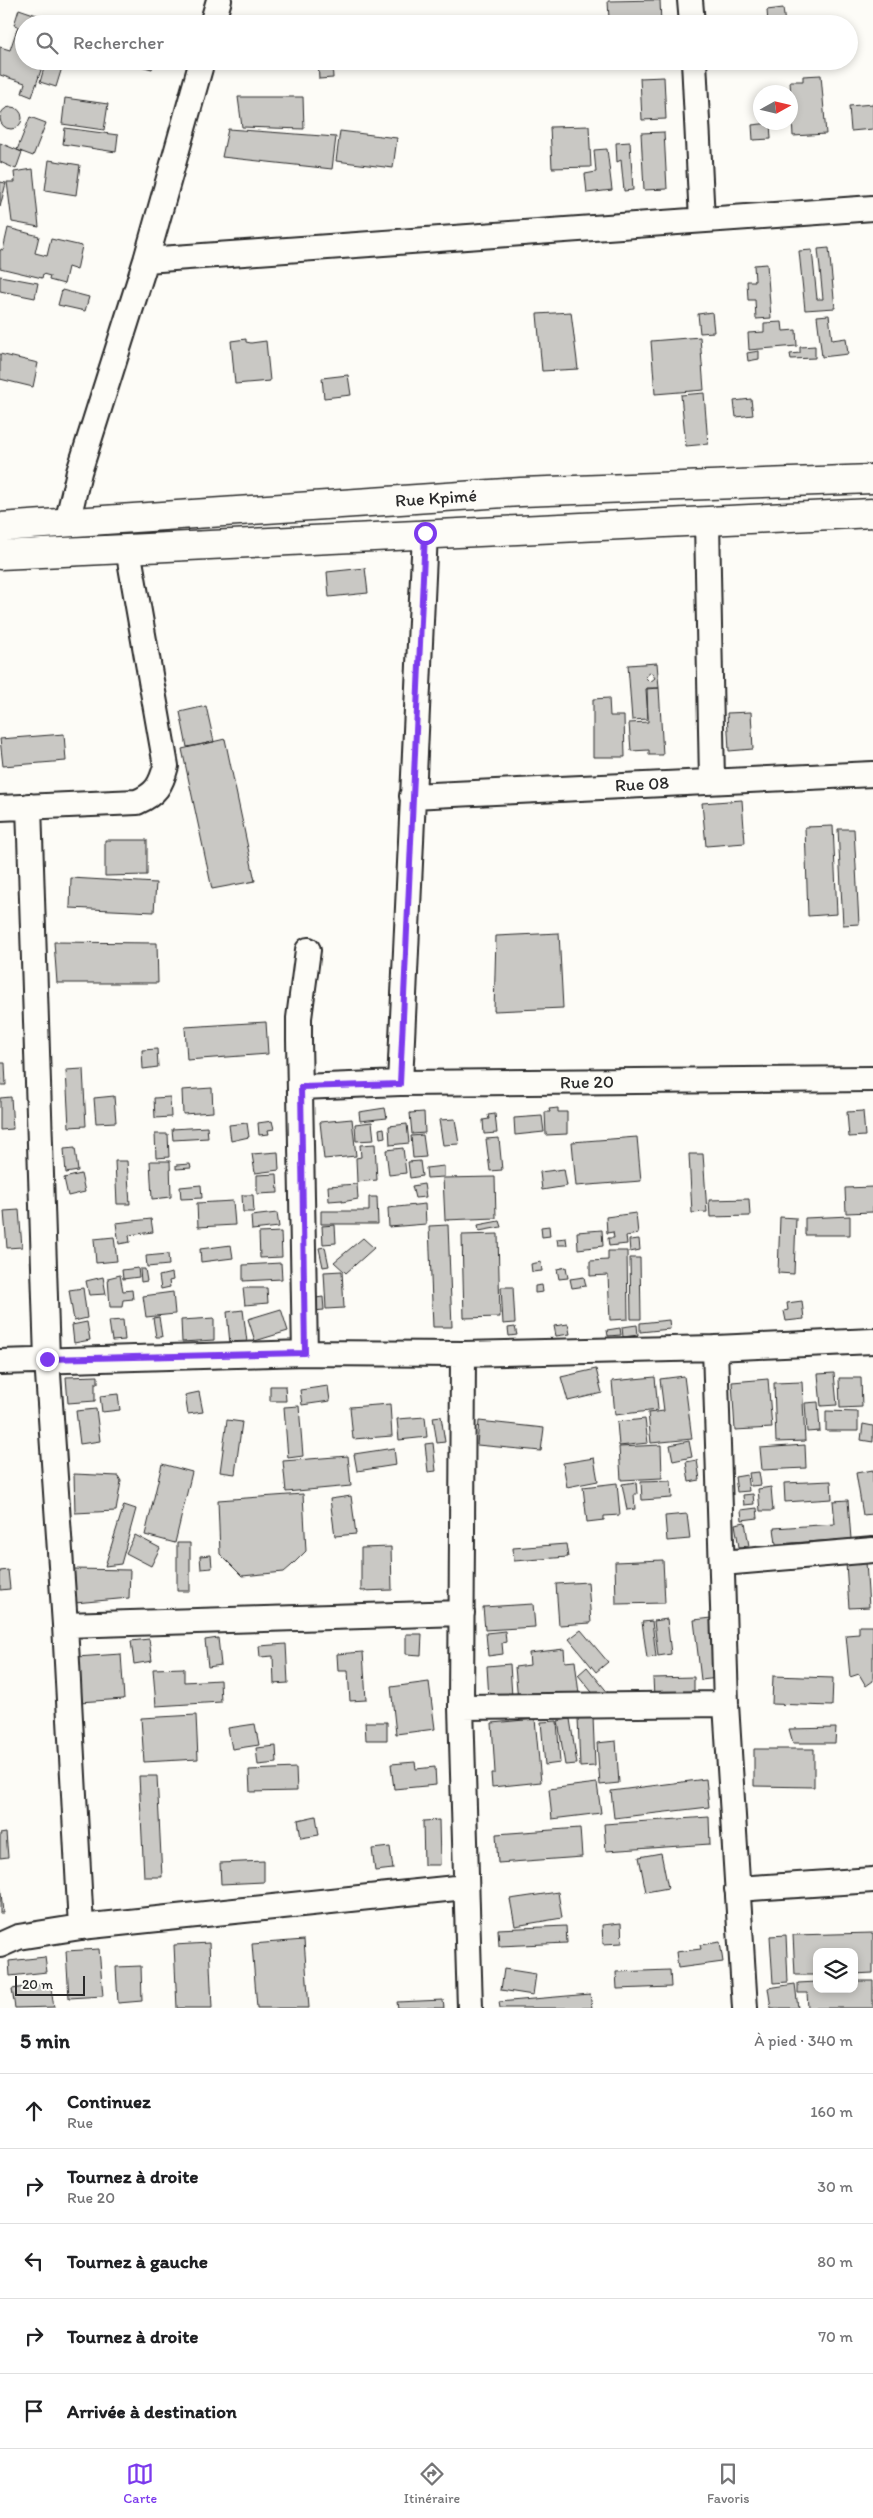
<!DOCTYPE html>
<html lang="fr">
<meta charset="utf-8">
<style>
:root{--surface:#fff;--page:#f2f2f2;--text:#202124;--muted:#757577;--line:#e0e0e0;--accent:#7c3aed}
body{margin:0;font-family:Itim,sans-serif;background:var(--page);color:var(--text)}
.controls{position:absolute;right:15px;bottom:15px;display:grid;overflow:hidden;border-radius:10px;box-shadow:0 2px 8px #0003}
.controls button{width:45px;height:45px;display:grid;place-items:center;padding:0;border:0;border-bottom:1px solid var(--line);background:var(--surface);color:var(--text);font:25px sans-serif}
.compass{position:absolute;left:753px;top:85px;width:45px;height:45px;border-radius:50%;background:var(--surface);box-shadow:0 2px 8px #0003;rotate:82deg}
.scale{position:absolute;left:15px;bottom:12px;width:70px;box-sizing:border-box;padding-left:5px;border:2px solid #2b2b2b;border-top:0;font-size:14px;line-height:18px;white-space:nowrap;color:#2b2b2b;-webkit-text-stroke:4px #fdfcf7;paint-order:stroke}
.stop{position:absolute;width:15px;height:15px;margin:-11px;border:4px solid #7c3aed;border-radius:50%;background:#fff}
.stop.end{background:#7c3aed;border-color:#fff;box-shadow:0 1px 5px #0008}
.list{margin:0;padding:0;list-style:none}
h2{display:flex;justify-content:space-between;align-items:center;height:65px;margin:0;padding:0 20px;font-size:21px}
h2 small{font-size:16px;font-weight:400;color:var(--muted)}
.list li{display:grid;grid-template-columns:32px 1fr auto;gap:15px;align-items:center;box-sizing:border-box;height:75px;padding:0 20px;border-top:1px solid var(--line)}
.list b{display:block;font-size:19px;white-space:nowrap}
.list p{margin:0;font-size:16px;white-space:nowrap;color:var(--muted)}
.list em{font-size:16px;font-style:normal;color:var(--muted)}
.icon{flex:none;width:28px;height:28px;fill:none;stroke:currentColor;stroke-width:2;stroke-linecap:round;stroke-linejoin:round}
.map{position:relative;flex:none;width:873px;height:2008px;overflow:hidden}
.search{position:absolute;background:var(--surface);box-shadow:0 2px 8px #0003;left:15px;right:15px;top:15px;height:55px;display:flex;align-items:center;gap:12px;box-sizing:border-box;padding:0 18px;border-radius:28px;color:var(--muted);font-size:19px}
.sheet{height:440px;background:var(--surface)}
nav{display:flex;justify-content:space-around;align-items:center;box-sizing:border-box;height:70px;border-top:1px solid var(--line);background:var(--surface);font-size:14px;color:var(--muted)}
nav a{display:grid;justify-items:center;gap:2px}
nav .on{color:var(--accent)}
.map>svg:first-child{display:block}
.building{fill:#c9c8c4;stroke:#2b2b2b;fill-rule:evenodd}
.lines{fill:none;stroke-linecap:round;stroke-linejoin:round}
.minor-casing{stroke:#2b2b2b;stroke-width:28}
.major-casing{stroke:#2b2b2b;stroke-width:31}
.minor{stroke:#fdfcf7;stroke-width:24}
.major{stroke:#fdfcf7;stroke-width:28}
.route{stroke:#7c3aed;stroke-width:6}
.labels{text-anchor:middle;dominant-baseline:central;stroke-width:5;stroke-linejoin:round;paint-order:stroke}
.street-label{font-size:18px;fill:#2b2b2b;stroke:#fdfcf7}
</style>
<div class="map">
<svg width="873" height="2008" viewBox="0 0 873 2008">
<rect width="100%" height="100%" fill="#fdfcf7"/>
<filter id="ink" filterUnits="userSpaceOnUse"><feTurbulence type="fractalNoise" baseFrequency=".02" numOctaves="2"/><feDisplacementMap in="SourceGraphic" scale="10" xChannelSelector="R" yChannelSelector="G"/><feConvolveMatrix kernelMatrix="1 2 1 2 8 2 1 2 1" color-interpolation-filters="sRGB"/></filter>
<g filter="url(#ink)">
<path class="building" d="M660 0 661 24H643L642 18 609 19 608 1Z
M783 8 785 24H768L767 10Z
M19 9 57 22 24 24V61H44L32 97 22 93 25 83 0 75V47L10 50 18 26 14 25Z
M59 19 75 24H57Z
M328 19 329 24H314V20Z
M46 61H64L56 87 40 82Z
M138 61H154L152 69 137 65Z
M318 61H332L333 78 319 79Z
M821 75 826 134 793 136 790 81H803V76Z
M664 77 666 119 642 120 640 78Z
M238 97H303L304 129 242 127Z
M65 98 108 104 104 130 62 124Z
M873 104V129L851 131 849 106Z
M0 118a11 11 0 1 1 22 0a11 11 0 1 1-22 0Z
M30 117 46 123 33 156 17 150Z
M770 123 771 139 753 140 752 125Z
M589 126 591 167 552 168 550 127Z
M65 128 118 135 116 152 63 144Z
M228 129 336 137 332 169 222 157Z
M340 131 397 138 393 168 336 161Z
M664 132 667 189 644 190 641 133Z
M630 142 633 190 624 191 621 160 617 162 616 143Z
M0 143 22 152 16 169 0 162Z
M607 149 612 190 587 193 585 174 596 172 594 150Z
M49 160 80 165 76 195 45 190Z
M33 169 39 227 12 222 7 182H15L14 172Z
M0 182 6 183 0 207Z
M8 228 39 236 35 253 47 256 51 239 82 246 77 270 68 267 64 284 49 280 50 276 43 274 42 278 0 268V252L1 249 3 250Z
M829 248 835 308 805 310 799 251 812 250 817 299H823L818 249Z
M767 264 771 318 756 319 755 300H748L747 281H755L754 265Z
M0 276 38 283 35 298 0 291Z
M62 290 89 297 85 311 58 305Z
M571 312 578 369 542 371 537 314Z
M712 312 714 332 700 333 698 314Z
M829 315 832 340 846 338 848 354 822 357 817 316Z
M782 322 783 331 796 330 797 346 749 350 748 333 764 332V323Z
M700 337 704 390 655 394 651 341Z
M246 339V342L251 343 266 341 270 381 235 384 231 341Z
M815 346V358L791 359 790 354 800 353V347Z
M759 351V359L748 361 747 353Z
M0 354 38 363 33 387 0 379Z
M348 375 351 395 324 398 322 378Z
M704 393 708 444 686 446 681 395Z
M751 399 753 415 736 417 734 401Z
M365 568 368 593 329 597 327 572Z
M657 663 659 688 646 689 648 719 632 720 628 665ZM651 672 655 678 650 682 645 677Z
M647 688H659L663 755H649V750L631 751 629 723 648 722Z
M609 698 610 716H624L625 757H593V699Z
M206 706 214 742 187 747 180 712Z
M751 712 753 749 729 751 727 713Z
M64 734 66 761 3 766 0 739Z
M225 739 255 881 212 889 182 749Z
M742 800 745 843 706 846 702 803Z
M833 826 837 914 808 916 805 827Z
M838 829H854L859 924 843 925Z
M105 840H147V875L105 876Z
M71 878 156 883 154 912 70 908Z
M559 933 563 1008 494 1011 496 936Z
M54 942 157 943 158 983H57Z
M266 1022 268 1054 187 1060 185 1027Z
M157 1049 158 1067 143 1069 142 1050Z
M0 1063H5L6 1085H0Z
M83 1069 86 1126 69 1127 66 1070Z
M212 1088 213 1112 183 1114 182 1090Z
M114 1096 116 1122 96 1123 94 1098Z
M11 1097 13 1129 0 1130V1098Z
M170 1097 171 1117 155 1118 154 1098Z
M385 1108 387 1118 360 1121 359 1112Z
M558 1108V1112H567V1134L546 1135 545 1112H550L549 1109Z
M863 1111 865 1136 849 1137 847 1112Z
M424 1112 425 1133 412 1134 410 1113Z
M495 1114 497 1133 484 1134 483 1120 489 1119 488 1115Z
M542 1116 544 1132 515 1135 514 1118Z
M352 1119 356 1156 324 1159 320 1122Z
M455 1119 459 1144 443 1145 439 1120Z
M272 1121 274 1129 268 1130 269 1134 259 1135 258 1123Z
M372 1122 374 1140 356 1141 355 1124Z
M247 1123 249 1137 231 1141 229 1125Z
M407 1124 409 1143 390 1145 389 1126Z
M207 1127 208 1138 173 1140 172 1129Z
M384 1128 385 1137 380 1138 379 1129Z
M155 1134H168L169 1157 156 1158Z
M423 1135 426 1157 413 1158 411 1136Z
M637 1137 641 1181 576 1186 572 1142Z
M499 1138 502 1170 490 1171 486 1139Z
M375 1144 377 1180 357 1182 356 1158 361 1157 360 1145Z
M75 1148 78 1171 66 1173 64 1149Z
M403 1148 406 1173 389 1175 386 1150Z
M278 1152 279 1170 255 1173 252 1154Z
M689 1154H703L707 1212 692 1213Z
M115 1161H127L130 1204H117Z
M150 1161H170L171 1197 152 1199Z
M420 1161 422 1176 410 1178 408 1162Z
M190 1164 191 1168 176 1169V1165Z
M444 1166V1177L427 1178 426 1168Z
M564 1169 567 1186 542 1190 540 1172Z
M81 1174 85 1192 68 1196 64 1178Z
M277 1174 278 1193 257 1194V1175Z
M495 1177 496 1218 445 1220 443 1178Z
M357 1184 358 1199 342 1202V1200L329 1201 328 1186Z
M424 1184 426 1197 415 1198 412 1186Z
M201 1185 202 1198 181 1199 180 1187Z
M873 1187V1212L846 1213 845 1188Z
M242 1195H253L254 1212H243Z
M369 1197H377L378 1224H321V1211H369Z
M749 1199 750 1216 710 1217 709 1200Z
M233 1201 235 1225 198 1227 197 1203Z
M425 1204 426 1224 389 1227 388 1208Z
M19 1210 22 1247 7 1248 4 1211Z
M277 1213 279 1227 252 1230 251 1216Z
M636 1213 638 1234 626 1236 627 1244 609 1246 608 1238H614L613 1232 607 1233 606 1217Z
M850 1216V1235H805V1218Z
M780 1217 796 1218 794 1274 778 1273Z
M151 1219 153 1232 129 1235 130 1242 119 1244 116 1223Z
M499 1221 501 1227 479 1231 478 1225Z
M335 1225 336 1243 323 1244 322 1226Z
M448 1225 452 1327H433L429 1226Z
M549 1226 550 1236 542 1237 541 1227Z
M602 1230 603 1246 578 1249 577 1232Z
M281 1232 282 1257 260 1258 259 1233Z
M498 1234 500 1317 464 1318 462 1235Z
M114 1237 117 1261 96 1263 94 1239Z
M363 1238 374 1248 346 1273 334 1262Z
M566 1238 567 1245H558L557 1239Z
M639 1239 640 1250 630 1252 629 1240Z
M231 1245 233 1258 201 1262 200 1249Z
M325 1247 329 1266 323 1267 319 1248Z
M608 1251H627L628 1319 610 1320 608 1275 590 1276V1261L608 1260Z
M168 1254 169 1265 147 1267 146 1256Z
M630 1258H640L641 1319H631Z
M541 1262 542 1271 532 1272 531 1264Z
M281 1263 282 1279 243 1281V1265Z
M566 1267 568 1278 559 1279 557 1269Z
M138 1268 139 1277 123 1279 122 1270Z
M140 1269H145L147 1281 141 1282Z
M342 1271 344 1308 326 1309 324 1272Z
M172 1273 173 1280 169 1281 170 1287 161 1289 159 1276Z
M120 1275 123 1291 132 1290 133 1299 123 1300 122 1307H110L108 1278Z
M103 1277 106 1294 89 1295 86 1281Z
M584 1277 586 1286 572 1288 570 1279Z
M542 1285 543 1292 535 1293V1286Z
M501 1287H513L515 1323 503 1324Z
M83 1288 87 1318 74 1321 69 1290Z
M243 1288H267L268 1303 245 1305Z
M173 1292 175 1314 146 1317 143 1296Z
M323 1297 324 1310 313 1311 312 1305H316V1298Z
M802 1301 804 1319 786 1321 784 1311 788 1310 787 1303Z
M281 1309 288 1331 255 1341 248 1319Z
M243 1310 247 1342 230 1344 227 1312Z
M159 1317 162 1337H156L153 1318Z
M214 1318V1340L182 1342 181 1320Z
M123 1320 125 1340 112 1341 109 1321Z
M669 1320 670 1329 640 1332V1323Z
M87 1322 90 1340 74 1343 72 1325Z
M568 1324 570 1334 556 1336 554 1326Z
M637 1325 638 1335 623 1337 622 1327Z
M515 1327 517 1335 509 1336 508 1328Z
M620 1328 621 1335 608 1336 607 1330Z
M596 1369 602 1393 568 1401 561 1377Z
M834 1373 837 1405 821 1406 818 1374Z
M98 1376V1383H95V1401L68 1403 66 1377Z
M684 1376 692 1439 651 1443 648 1413 664 1411 660 1379Z
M655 1377 658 1410 615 1415 612 1381Z
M839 1378H861L862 1407 840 1408Z
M768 1379 772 1428 735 1430 732 1382Z
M802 1382 805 1441 776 1442 774 1383Z
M270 1386H285L286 1401H270Z
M328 1386 330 1401 302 1405 300 1390Z
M199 1392 203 1412 188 1414 185 1395Z
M118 1394 120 1410 102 1412 100 1396Z
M818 1402 820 1431 807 1432 805 1403Z
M390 1404 392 1436 353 1439 350 1407Z
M299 1406 303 1456 288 1458 284 1407Z
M96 1409 100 1441 80 1444 76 1411Z
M826 1411 858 1412V1431H826Z
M441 1416 445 1442 437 1443 433 1417Z
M425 1417 427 1437 399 1440 397 1419Z
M645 1419 648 1443 619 1446 617 1422Z
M227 1420 242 1422 235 1474 220 1472Z
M479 1421 544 1428 541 1451 477 1445Z
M863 1424 873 1426V1442L861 1440Z
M689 1441 692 1457 673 1461 670 1445Z
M433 1443 436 1471 428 1472 425 1444Z
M661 1445 662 1478 621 1480 619 1447Z
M805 1445 806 1468 762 1470 760 1448Z
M394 1448 396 1465 357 1471 354 1454Z
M348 1456 351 1486 286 1492 283 1461Z
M594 1458 598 1481 567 1487 563 1463Z
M697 1460 700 1480 689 1482 686 1462Z
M162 1464 192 1472 175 1543 145 1535Z
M873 1470V1514L863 1515 856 1473Z
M759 1472 761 1485 751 1486 749 1473Z
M74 1474 118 1476 121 1481 116 1511 75 1513Z
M747 1475 749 1491 737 1492 735 1477Z
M671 1481 672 1498 642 1500 641 1482Z
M831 1481 832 1499 785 1502 784 1483Z
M636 1482 637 1494H634L635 1509 627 1510 622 1484Z
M617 1483 620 1515 604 1516V1520L587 1522 583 1487Z
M771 1487 773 1511H760L758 1489Z
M303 1494 306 1551 291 1566 284 1572 242 1576 220 1554 218 1500Z
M753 1494 754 1504 744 1505 743 1495Z
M351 1496 356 1534 335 1536 330 1499Z
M848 1500 851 1539 776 1544 774 1528 835 1524 833 1501Z
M124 1505 136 1509 121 1564 105 1566Z
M757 1508 758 1518 742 1520 741 1510Z
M687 1514 690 1539 667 1541 665 1516Z
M745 1522 749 1546 739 1547 735 1524Z
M135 1535 160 1548 151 1566 126 1553Z
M177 1543H190V1591H177Z
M566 1544 568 1557 514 1561 513 1548Z
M391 1547 392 1590 361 1591V1548Z
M211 1555 212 1568 201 1569 200 1556Z
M663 1560 665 1603 616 1604 615 1562Z
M866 1562 869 1607 849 1608 846 1563Z
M73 1569 130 1570 129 1598 75 1603Z
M8 1570 10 1589 0 1590V1571Z
M588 1582 591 1623 559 1625 556 1584Z
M533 1604 535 1627 485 1630 483 1607Z
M711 1618 718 1678 701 1680 694 1620Z
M667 1619 671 1654 658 1656 654 1621Z
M652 1621 656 1657 647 1658 642 1622Z
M859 1626H873V1681L866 1686 859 1674 850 1677 846 1635 859 1634Z
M581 1630 608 1662 596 1672 569 1639Z
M505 1631 506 1642 502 1643 503 1654 488 1656 486 1633Z
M406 1634H422L421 1655 406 1654Z
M218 1638 221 1665 208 1667 205 1640Z
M149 1639 152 1661 134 1664 131 1641Z
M286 1644 288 1683 274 1684 273 1656 260 1657 259 1646Z
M564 1649 565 1662 575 1661 579 1694 518 1700 515 1667 530 1665 529 1653Z
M363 1652 366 1700 350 1701 348 1671H338L337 1654Z
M121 1654 124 1699 79 1702 76 1657Z
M510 1664 512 1697 489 1699 487 1666Z
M587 1667 609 1694 600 1702 578 1675Z
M184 1668V1682L220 1680 221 1702 156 1706 153 1669Z
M773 1676 833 1678 832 1706 772 1704Z
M694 1677V1695L654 1697 653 1678Z
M429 1682 435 1729 396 1734 391 1687Z
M196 1715 198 1759 144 1762 141 1718Z
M593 1717 595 1766 580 1767 578 1718Z
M535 1719 541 1782 492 1787 491 1773H495L492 1723Z
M570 1719 577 1764 565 1765 558 1721Z
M557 1721 560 1763 545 1765 541 1722Z
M365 1722H387V1740H366Z
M255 1724 259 1745 232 1749 228 1728Z
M836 1728 835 1743H793L789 1729Z
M616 1741 619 1783 600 1785 597 1743Z
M276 1746 277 1763 258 1765 256 1748Z
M754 1749H814V1787L754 1786Z
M415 1762 416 1769 435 1767 436 1785 394 1789 391 1764Z
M296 1768 297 1791 250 1792 249 1770Z
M139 1776H157L162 1877H144Z
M706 1779 709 1807 614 1818 611 1791Z
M597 1783 601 1813 552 1819 549 1789Z
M316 1816 319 1835 301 1838 298 1820Z
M709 1817 710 1844 606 1851 604 1824Z
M439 1820 440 1865H424L423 1821Z
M580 1828 582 1857 498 1863 496 1834Z
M6 1833 8 1857 0 1858V1834Z
M390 1847 393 1869 375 1871 372 1849Z
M661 1853 668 1888 646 1892 639 1857Z
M264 1861V1882L221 1884 220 1863Z
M0 1882 3 1913H0Z
M558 1892 562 1918 515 1926 510 1899Z
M621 1923 622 1943 603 1944 602 1925Z
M566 1926 567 1943 499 1946 498 1929Z
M873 1933V1973L854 1974V1952H817V1975H795L793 1935Z
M786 1935 788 1982 773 1983 770 1936Z
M304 1940 309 2008H257L252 1944Z
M720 1942 723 1962 678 1968 676 1952 701 1949 700 1945Z
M209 1943 212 2008H177L174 1945Z
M99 1949 103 1996 69 1998 66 1951Z
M45 1957 47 1972 10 1976 9 1961Z
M141 1966 142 2001 118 2003 116 1967Z
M504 1969 536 1974 533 1995 501 1990Z
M670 1970 671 1987 617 1989 616 1972Z
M854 1981H873V2008H808L807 1993H798V1983L817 1982V1989H854Z
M50 1983 54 2007 15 2008 12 1989Z
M795 1984 798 2008H771L768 1988Z
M590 1994 592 2008H500L499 2002Z
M443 2000 444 2008H398L397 2002Z"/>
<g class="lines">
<defs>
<path id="minor" d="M690 0 692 24
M212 24 219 0
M694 61 702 220
M146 260 873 208
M707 521 712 781
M67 523 79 472 146 260 202 61
M412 796 873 774
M29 806 47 1359 65 1625 81 1927
M0 808 137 802C156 794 161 785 166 766L128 549
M400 1083 425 533
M301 1087 400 1083 873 1079
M715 1348 726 1704 745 2008
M305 1353 299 1040V1018L308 950
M463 1354 461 1707 470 2008
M0 1362 305 1353 463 1354 715 1348 873 1341
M722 1563 873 1550
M65 1625 462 1613
M461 1707 726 1704
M737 1889 873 1880
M0 1945 18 1937 81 1927 465 1887"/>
<path id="major" d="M0 527 521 492 873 479
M0 555 873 513"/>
</defs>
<use href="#minor" class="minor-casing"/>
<use href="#major" class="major-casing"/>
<use href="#minor" class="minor"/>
<use href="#major" class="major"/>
</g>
</g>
<g class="lines" filter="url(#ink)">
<path class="route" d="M47 1359 305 1353 301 1087 400 1084 425 533"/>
</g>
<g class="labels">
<g class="street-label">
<text transform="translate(436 498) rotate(-4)">Rue Kpimé</text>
<text transform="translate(642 784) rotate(-3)">Rue 08</text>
<text transform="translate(587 1082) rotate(-1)">Rue 20</text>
</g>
</g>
</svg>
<div class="controls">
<button><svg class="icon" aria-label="layers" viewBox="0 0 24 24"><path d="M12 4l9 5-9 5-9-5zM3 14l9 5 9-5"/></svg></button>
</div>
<svg class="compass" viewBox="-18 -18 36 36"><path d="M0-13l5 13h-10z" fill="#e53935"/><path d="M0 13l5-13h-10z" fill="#757577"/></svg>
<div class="scale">20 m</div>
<div class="stop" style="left:425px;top:533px"></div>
<div class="stop end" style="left:47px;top:1359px"></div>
<div class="search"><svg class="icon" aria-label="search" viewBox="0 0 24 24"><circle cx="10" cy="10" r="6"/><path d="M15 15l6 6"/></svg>Rechercher</div>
</div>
<section class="sheet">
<h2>5 min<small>À pied · 340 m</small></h2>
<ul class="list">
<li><svg class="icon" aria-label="ahead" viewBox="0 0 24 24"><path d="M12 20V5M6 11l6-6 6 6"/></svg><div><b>Continuez</b><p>Rue</p></div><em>160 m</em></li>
<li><svg class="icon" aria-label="right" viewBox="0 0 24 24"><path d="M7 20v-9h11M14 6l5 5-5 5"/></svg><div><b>Tournez à droite</b><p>Rue 20</p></div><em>30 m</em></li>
<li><svg class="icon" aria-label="left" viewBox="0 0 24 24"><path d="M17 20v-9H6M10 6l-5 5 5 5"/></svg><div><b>Tournez à gauche</b></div><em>80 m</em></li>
<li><svg class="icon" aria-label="right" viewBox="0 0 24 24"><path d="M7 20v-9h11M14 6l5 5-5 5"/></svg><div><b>Tournez à droite</b></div><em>70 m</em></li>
<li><svg class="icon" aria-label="arrive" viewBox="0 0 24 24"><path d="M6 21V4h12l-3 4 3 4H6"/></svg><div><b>Arrivée à destination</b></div></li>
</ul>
</section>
<nav>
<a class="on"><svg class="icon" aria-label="map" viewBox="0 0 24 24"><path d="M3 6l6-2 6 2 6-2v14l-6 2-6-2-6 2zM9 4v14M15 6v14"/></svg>Carte</a>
<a><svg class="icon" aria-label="directions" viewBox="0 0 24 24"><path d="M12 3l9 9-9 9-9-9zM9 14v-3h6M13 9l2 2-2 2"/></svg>Itinéraire</a>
<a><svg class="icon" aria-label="saved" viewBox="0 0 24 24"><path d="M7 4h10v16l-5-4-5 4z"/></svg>Favoris</a>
</nav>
